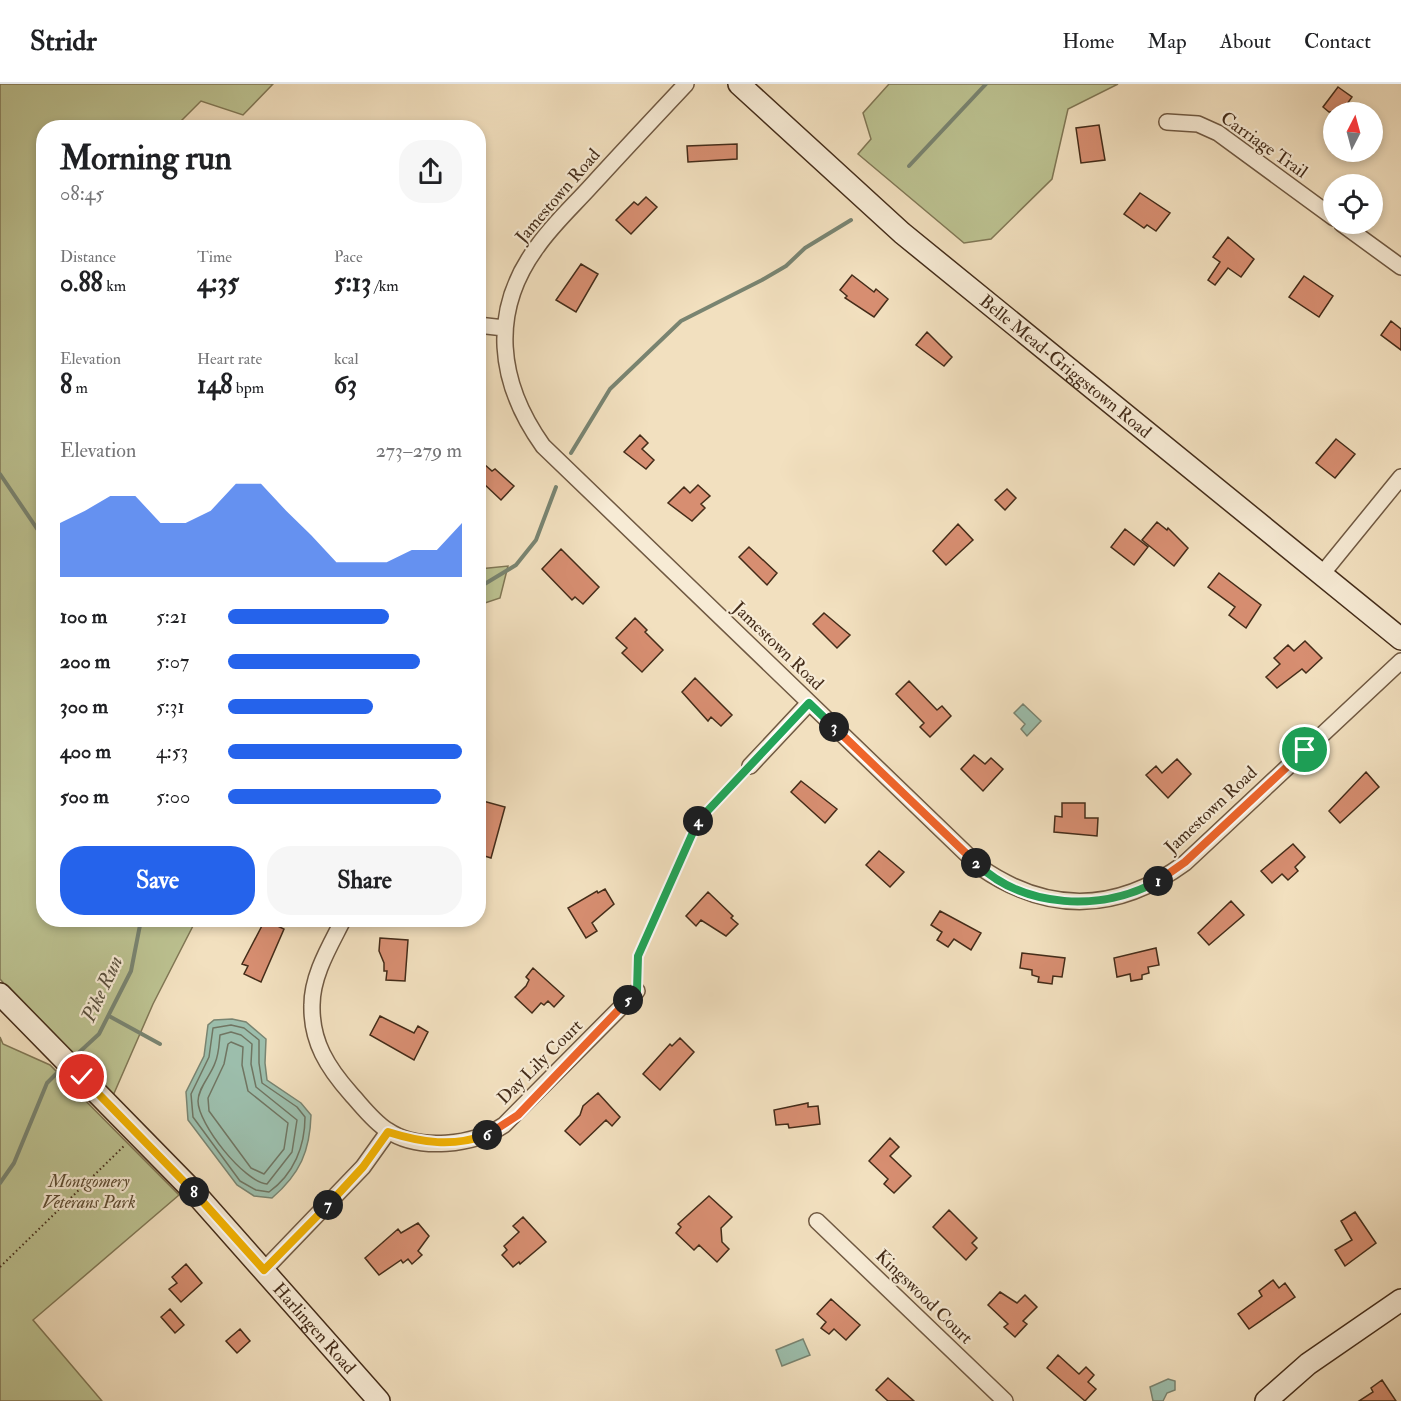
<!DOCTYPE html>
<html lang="en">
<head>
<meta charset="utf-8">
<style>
  :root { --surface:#fff; --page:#f6f6f6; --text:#202124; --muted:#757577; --line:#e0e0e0; --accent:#2563eb }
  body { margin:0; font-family:"IM FELL Double Pica",serif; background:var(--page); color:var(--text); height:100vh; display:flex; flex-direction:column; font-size:22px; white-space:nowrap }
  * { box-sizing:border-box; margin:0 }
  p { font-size:20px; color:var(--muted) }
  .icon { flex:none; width:33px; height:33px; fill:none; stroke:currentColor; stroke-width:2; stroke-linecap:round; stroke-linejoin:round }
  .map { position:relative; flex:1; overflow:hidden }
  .side { position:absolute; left:36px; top:36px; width:450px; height:807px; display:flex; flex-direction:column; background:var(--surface); border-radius:24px; box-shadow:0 3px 9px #0003 }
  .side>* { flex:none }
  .needle { width:39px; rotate:6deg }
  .controls { position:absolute; left:1323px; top:18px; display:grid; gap:12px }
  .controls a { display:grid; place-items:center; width:60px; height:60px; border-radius:50%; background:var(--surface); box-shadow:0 3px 9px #0003; font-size:30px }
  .pin { position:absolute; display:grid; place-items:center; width:51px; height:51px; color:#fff; margin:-26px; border:3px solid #fff; border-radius:50%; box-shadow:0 2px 6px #0007 }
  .km { position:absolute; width:30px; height:30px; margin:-15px; border-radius:50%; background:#222; color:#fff; font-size:16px; line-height:30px; text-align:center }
  .round { display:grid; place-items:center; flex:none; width:63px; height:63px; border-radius:24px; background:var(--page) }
  .overview { display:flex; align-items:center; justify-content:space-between; height:102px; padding:0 24px }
  h1 { font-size:33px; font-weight:700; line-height:45px }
  .metrics { display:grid; grid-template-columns:repeat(3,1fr); gap:9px; height:102px; padding:6px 24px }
  .metrics div { display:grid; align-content:center }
  .metrics b { font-size:26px; font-weight:700 }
  .metrics small { font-size:16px; font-weight:400 }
  .metrics p { font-size:16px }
  .chart { height:168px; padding:12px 24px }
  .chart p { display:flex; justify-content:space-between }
  .chart svg { width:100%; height:108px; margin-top:6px; fill:var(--accent); opacity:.7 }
  .button { display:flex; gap:12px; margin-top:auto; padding:12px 24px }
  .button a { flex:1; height:69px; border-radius:24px; background:var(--accent); color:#fff; font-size:24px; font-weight:700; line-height:69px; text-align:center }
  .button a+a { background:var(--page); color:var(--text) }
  ul { padding:0 24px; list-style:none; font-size:20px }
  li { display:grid; grid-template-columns:96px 72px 1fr; align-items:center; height:45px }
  li i { height:15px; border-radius:8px; background:var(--accent) }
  header { display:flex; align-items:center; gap:36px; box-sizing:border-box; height:84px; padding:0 30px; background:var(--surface); border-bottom:2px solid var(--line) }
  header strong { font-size:28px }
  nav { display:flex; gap:33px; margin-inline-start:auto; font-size:21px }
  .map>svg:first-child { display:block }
  .green { fill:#bcc291; stroke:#807755; stroke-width:1.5 }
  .water { fill:#9cbeac; stroke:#798471; stroke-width:1.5 }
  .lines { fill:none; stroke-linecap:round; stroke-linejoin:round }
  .shore { stroke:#707562; stroke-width:1.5 }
  .stream { stroke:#798471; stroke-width:4 }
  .building { fill:#d78e71; stroke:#442c19; stroke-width:1.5 }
  .street-casing { stroke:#705942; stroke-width:18 }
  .secondary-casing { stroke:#442c19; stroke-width:24 }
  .path { stroke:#442c19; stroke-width:2; stroke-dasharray:1.5 3; stroke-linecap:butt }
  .street { stroke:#f7ebd5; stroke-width:15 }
  .secondary { stroke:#f7ebd5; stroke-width:21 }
  .split-1-casing { stroke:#fff; stroke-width:12 }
  .split-2-casing { stroke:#fff; stroke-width:12 }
  .split-3-casing { stroke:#fff; stroke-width:12 }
  .split-4-casing { stroke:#fff; stroke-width:12 }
  .split-5-casing { stroke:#fff; stroke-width:12 }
  .split-6-casing { stroke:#fff; stroke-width:12 }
  .split-7-casing { stroke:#fff; stroke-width:12 }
  .split-8-casing { stroke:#fff; stroke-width:12 }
  .split-9-casing { stroke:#fff; stroke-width:12 }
  .split-1 { stroke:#f0652b; stroke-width:8 }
  .split-2 { stroke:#22a559; stroke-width:8 }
  .split-3 { stroke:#f0652b; stroke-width:8 }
  .split-4 { stroke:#22a559; stroke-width:8 }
  .split-5 { stroke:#22a559; stroke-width:8 }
  .split-6 { stroke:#f0652b; stroke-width:8 }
  .split-7 { stroke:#f5b400; stroke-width:8 }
  .split-8 { stroke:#f5b400; stroke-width:8 }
  .split-9 { stroke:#f5b400; stroke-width:8 }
  .labels { text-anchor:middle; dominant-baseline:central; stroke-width:4.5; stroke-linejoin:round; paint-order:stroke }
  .street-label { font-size:18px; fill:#442c19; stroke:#f7ebd5 }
  .park-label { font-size:18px; font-style:italic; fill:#5c4a31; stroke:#f7ebd5 }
  .water-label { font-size:20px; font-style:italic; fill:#5a503e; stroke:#f7ebd5 }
</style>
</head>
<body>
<header>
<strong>Stridr</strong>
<nav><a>Home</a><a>Map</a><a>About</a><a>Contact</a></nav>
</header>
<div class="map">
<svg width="1401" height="1317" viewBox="0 0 1401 1317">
  <rect width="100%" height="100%" fill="#f2e0bf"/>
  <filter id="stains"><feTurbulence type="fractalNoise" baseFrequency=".00333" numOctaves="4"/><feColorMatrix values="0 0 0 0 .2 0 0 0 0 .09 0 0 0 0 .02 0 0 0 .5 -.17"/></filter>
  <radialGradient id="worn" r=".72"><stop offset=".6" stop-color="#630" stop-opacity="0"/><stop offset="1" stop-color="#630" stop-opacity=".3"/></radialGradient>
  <path class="green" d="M0,0H273L243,31L201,17L175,43L44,44V836H196L153,920L112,1014L64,967L0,895Z
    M889,0H1118L1068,25L1052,95L991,155L964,159L858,70L871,55L863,29Z
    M508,482L500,514L479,521V485Z
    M0,953L3,960L50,981L179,1111L33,1236L102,1317H0Z"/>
  <path class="water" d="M1023,620L1041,637L1027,652L1021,645L1025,640L1014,629Z
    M232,935L246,938L266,955L265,979L267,996L301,1019L311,1031C310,1067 300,1090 272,1114L254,1112L237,1101L188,1036L186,1008L204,972L208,941L214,936Z
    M803,1255L810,1271L782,1282L776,1266Z
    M1168,1295L1175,1297V1306L1167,1309L1163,1317H1153L1150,1303Z"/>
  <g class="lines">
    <path class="shore" d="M231,941L244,944L259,956V979L262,999L297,1023L305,1033C305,1062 294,1090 269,1108L256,1106L240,1097L193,1033L191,1010L209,973L213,944Z
      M231,948L241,951L252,960L251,980L256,1003L297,1036L292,1068L267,1100C244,1098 198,1040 198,1017C198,1004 211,991 215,979C219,970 219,960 220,951Z
      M231,958L243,963L242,981L248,1007L288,1039L284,1065L264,1090L251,1084L209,1027L208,1014L224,980L228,960Z"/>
    <path class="stream" d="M909,82L986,0
      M571,369L610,305L681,237L762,196L786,182L805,164L851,136
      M0,390L44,455
      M478,504L516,481L536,456L556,403
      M109,932L160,960
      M73,974L99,950L131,887L141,836
      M0,1099L14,1079L47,999L63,983"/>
  </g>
  <path class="building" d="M1338,3L1352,13L1347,20L1359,28H1329L1323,23Z
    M1099,41L1105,76L1081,79L1076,44Z
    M737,60V75L688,78L687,62Z
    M1140,109L1170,129L1156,147L1147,141L1144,144L1124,130Z
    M646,113L657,123L631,150L616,136L634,118L638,121Z
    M1228,153L1254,175L1241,193L1228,184L1215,201L1208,196L1220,178L1213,173Z
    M581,180L598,190L576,228L556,216Z
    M852,191L874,208L876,205L888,215L874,233L845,214L847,212L840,206Z
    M1304,192L1333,212L1319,233L1289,213Z
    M1391,237L1401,245V266L1381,251Z
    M927,248L952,273L944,282L916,261Z
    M640,351L648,359L642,365L654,376L646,385L624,368Z
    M1336,355L1355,370L1335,394L1316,379Z
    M484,380L492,387L495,385L514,402L501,416L482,398L484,396L478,391Z
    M698,401L710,412L701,420L705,424L692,437L668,419L684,403L690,409Z
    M1007,405L1016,414L1005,426L995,416Z
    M1157,438L1167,446L1168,444L1188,464L1174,482L1142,456Z
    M958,440L973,456L946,481L933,467Z
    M1125,445L1148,463L1134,481L1111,463Z
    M749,463L777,489L767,501L739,473Z
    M561,465L599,503L583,520L575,513L572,516L542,485Z
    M1219,489L1261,521L1246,544L1229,531L1235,523L1208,503Z
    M824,529L850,551L837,564L813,540Z
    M635,534L647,546L645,548L663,566L642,588L622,569L627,564L616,554Z
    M1305,557L1322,574L1306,589L1302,585L1277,604L1266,593L1280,580L1274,574L1288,561L1294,567Z
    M695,594L732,631L721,642L711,633L708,637L682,608Z
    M909,597L937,626L942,622L951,632L930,653L920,643L924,639L896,610Z
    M974,671L985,680L991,674L1003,685L983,707L961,685Z
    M1177,675L1191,690L1168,714L1146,691L1156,682L1162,689Z
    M1366,688L1379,703L1340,739L1329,727Z
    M801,697L837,725L825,739L791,708Z
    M483,717L505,723L491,774L478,770V734Z
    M1062,719H1085V734H1098L1097,752L1054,748L1055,732L1062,733Z
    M1293,760L1305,773L1295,783L1298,787L1288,796L1282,790L1272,799L1261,787Z
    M879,767L904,788L890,803L866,781Z
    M605,805L614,820L592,839L597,847L586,854L568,824L597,807L598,809Z
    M708,808L733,832L731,834L738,840L726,852L701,836L696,842L686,832Z
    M1231,817L1244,831L1209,861L1198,849Z
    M940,827L981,849L971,866L954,855L948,863L937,856L942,848L931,841Z
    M265,836L284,845L261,898L244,890L248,882L242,880Z
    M380,854L408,856L405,897L386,896L387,887H384V879L379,867Z
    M1156,864L1159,881L1148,883L1149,889L1142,891V895L1131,897L1130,890L1117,893L1114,874Z
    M1022,869L1065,874L1062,893L1053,892L1052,900L1038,898L1039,893L1032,891V886L1020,884Z
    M533,884L564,912L554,923L548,917L544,921L541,919L532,929L515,913L526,902L529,896L526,893Z
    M380,932L414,949L418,942L428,948L414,976L370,951Z
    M680,954L694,968L660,1006L643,990L670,960L672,962Z
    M598,1009L620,1033L612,1042L606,1036L580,1061L565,1047L580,1031L583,1022Z
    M808,1019V1023L818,1022L820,1040L789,1044L788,1040L776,1041L774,1026Z
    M890,1054L899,1063L890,1072L911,1092L894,1109L884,1100L888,1095L869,1077Z
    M709,1112L732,1133L721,1144L722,1158L729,1165L717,1178L699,1161L694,1166L676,1149L681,1143L678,1140Z
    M949,1126L977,1154L972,1159L977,1164L966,1176L933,1143Z
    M1355,1128L1376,1159L1345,1182L1335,1166L1352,1156L1341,1137Z
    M523,1133L546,1158L520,1180L519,1178L513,1183L502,1171L507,1166L504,1162L519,1148L513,1142Z
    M418,1139L429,1152L418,1167L422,1171L412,1180L408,1175L403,1179L401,1176L379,1191L365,1174L398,1145L401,1149Z
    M186,1180L202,1199L181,1218L169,1205L177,1199L172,1193Z
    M1273,1196L1279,1204L1285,1199L1295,1213L1249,1245L1238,1230L1262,1212L1259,1207Z
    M1000,1208L1017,1219L1025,1211L1037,1223L1023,1237L1027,1240L1015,1253L1004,1243L1008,1240L988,1221Z
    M831,1215L860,1241L846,1256L834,1245L829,1250L821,1244L826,1238L817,1230Z
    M170,1225L184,1241L175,1249L161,1233Z
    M240,1245L250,1257L237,1269L226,1257Z
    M1058,1271L1079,1290L1086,1283L1094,1291L1088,1298L1096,1305L1085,1317L1047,1284Z
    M888,1294L914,1317H888L876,1306Z
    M1382,1296L1396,1317H1359L1373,1308L1371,1304Z"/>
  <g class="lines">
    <g class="street-casing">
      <path id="street" d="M686,0C654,34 623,67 592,101C574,121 553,140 537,163C489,228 498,299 543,362L980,783C1049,831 1118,828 1185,779L1401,577
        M1167,38L1198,40L1218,49L1334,134
        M1342,140L1401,183
        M478,241L504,244
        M1322,490L1401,393
        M750,682L809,619
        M343,836C330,862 312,891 312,921C311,958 328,984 351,1010C362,1022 373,1037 387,1046C419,1068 474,1061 504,1041L637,907
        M817,1137L1005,1317
        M264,1186L363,1083L388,1048"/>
    </g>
    <g class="secondary-casing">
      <g id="secondary">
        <path id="s1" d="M739,0L902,149L1401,555"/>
        <path id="s2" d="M0,910L195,1109L379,1317"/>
        <path d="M1266,1317L1308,1280L1401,1216"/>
      </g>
    </g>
    <path class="path" d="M637,894L638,872L694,741L740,693
      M0,1183L125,1061"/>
    <use href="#street" class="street"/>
    <use href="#secondary" class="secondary"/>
  </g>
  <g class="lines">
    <g class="split-1-casing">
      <path id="split-1" d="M1158,797L1185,778L1305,666"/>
    </g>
    <g class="split-2-casing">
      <path id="split-2" d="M976,779C1024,825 1102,828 1158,797"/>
    </g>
    <g class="split-3-casing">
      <path id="split-3" d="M834,643L976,779"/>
    </g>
    <g class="split-4-casing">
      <path id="split-4" d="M698,737L809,619L834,643"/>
    </g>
    <g class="split-5-casing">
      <path id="split-5" d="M628,916L637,907L638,872L698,737"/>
    </g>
    <g class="split-6-casing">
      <path id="split-6" d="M487,1051L518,1031L628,916"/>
    </g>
    <g class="split-7-casing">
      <path id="split-7" d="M328,1121L363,1083L388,1048C423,1059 452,1063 487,1051"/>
    </g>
    <g class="split-8-casing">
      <path id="split-8" d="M194,1108L264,1186L328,1121"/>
    </g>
    <g class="split-9-casing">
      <path id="split-9" d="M82,993L194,1108"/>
    </g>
    <use href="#split-1" class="split-1"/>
    <use href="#split-2" class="split-2"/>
    <use href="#split-3" class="split-3"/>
    <use href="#split-4" class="split-4"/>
    <use href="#split-5" class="split-5"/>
    <use href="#split-6" class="split-6"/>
    <use href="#split-7" class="split-7"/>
    <use href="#split-8" class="split-8"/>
    <use href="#split-9" class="split-9"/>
  </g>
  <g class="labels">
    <g class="street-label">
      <text transform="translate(1264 61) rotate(35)">Carriage Trail</text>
      <text transform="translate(558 112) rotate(-49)">Jamestown Road</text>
      <text stroke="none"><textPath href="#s1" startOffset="432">Belle Mead-Griggstown Road</textPath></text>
      <text transform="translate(778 562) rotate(44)">Jamestown Road</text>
      <text transform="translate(1211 726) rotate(-43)">Jamestown Road</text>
      <text transform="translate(540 978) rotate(-45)">Day Lily Court</text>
      <text transform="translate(924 1213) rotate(44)">Kingswood Court</text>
      <text stroke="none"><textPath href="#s2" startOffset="459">Harlingen Road</textPath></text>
    </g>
    <g class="park-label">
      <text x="89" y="1097">Montgomery<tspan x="89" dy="21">Veterans Park</tspan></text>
    </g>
    <g class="water-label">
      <text transform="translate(102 905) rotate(-65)">Pike Run</text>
    </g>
  </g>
  <rect width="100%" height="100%" filter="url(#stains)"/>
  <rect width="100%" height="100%" fill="url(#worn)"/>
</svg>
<div class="controls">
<a><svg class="needle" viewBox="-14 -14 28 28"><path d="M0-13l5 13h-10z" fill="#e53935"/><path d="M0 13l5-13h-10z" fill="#757577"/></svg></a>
<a><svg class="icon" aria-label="locate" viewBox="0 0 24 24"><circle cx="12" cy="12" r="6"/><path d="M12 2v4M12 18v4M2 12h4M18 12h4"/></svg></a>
</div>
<div class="pin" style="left:1305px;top:666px;background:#1e9e55"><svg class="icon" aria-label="arrive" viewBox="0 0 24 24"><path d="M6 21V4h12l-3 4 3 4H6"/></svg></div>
<div class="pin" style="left:82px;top:993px;background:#d93025"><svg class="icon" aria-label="check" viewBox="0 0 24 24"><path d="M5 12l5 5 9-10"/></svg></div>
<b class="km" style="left:1158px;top:797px">1</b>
<b class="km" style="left:976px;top:779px">2</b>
<b class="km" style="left:834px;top:643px">3</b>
<b class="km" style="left:698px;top:737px">4</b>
<b class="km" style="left:628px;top:916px">5</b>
<b class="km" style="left:487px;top:1051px">6</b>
<b class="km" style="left:328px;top:1121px">7</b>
<b class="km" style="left:194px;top:1108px">8</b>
<section class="side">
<div class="overview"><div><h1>Morning run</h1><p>08:45</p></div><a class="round"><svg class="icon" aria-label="share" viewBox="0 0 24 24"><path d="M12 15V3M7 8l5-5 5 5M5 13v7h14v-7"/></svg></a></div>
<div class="metrics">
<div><p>Distance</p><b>0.88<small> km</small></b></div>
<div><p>Time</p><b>4:35</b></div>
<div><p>Pace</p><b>5:13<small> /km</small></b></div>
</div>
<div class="metrics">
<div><p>Elevation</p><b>8<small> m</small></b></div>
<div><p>Heart rate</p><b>148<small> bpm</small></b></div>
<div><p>kcal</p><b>63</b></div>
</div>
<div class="chart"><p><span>Elevation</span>273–279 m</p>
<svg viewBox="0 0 160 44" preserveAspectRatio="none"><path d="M0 44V22L10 17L20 11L30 11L40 22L50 22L60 17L70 6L80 6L90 17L100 27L110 38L120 38L130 38L140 33L150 33L160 22V44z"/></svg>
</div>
<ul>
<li><b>100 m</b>5:21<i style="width:69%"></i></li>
<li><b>200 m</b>5:07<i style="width:82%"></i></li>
<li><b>300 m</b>5:31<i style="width:62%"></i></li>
<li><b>400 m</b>4:53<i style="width:100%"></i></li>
<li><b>500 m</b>5:00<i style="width:91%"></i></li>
</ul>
<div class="button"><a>Save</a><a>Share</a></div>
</section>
</div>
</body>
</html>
